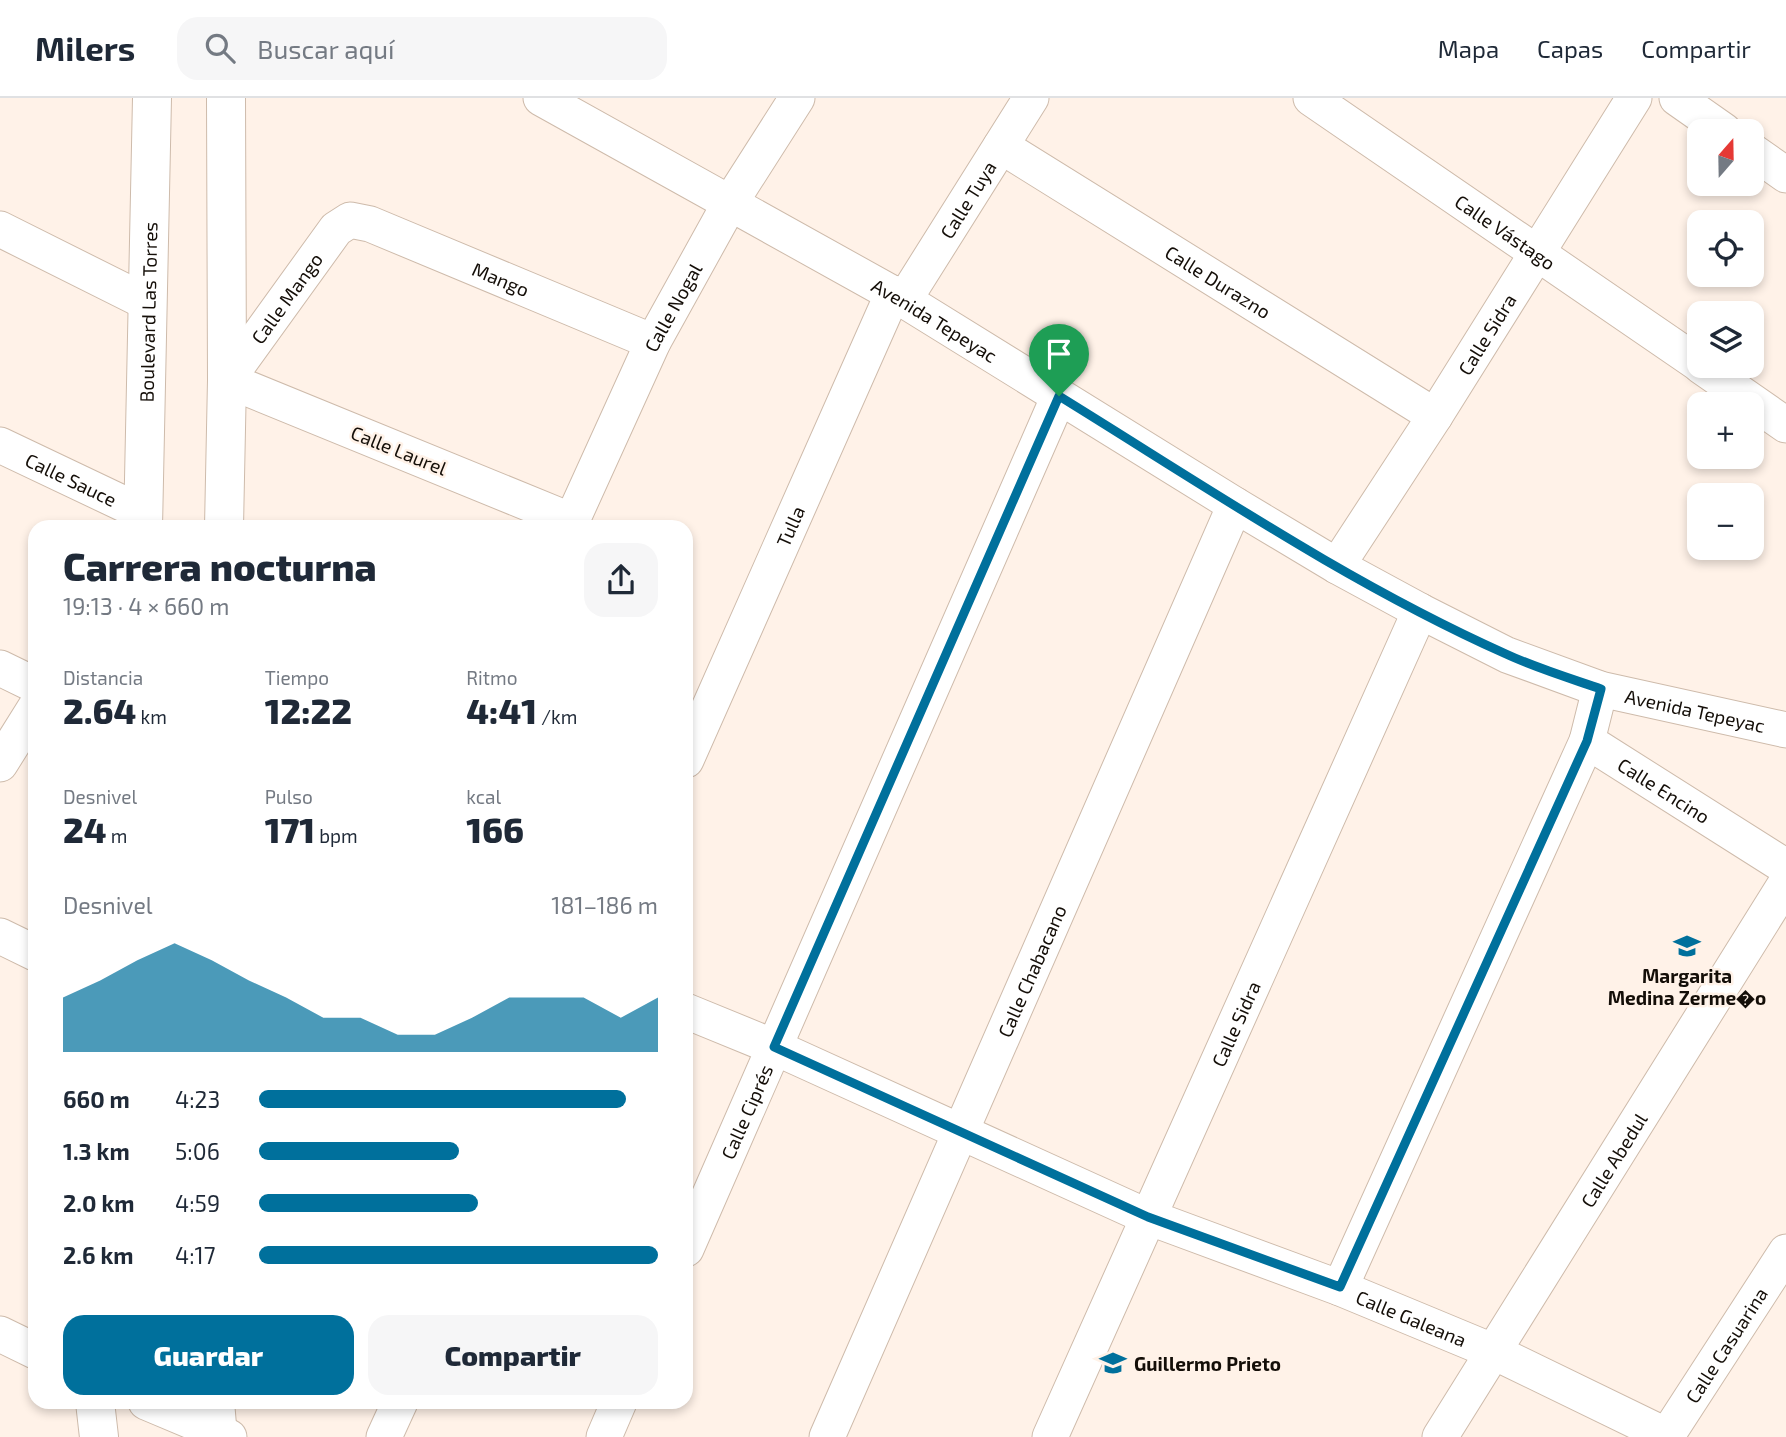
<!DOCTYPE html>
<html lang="es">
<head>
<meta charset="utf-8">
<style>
  :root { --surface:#fff; --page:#f6f6f7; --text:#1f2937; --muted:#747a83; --line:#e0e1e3; --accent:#00709c }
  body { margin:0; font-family:"Exo 2",sans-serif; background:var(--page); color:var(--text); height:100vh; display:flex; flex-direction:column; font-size:26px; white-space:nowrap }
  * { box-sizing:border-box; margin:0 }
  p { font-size:23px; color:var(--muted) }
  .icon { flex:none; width:38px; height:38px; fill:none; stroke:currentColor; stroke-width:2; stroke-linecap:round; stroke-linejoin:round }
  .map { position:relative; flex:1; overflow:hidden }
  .panel { position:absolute; left:28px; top:422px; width:665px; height:889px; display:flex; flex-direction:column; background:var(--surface); border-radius:21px; box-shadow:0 4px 10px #0003 }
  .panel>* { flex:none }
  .needle { width:46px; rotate:20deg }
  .buttons { position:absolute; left:1687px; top:21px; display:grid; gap:14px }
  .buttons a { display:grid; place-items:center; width:77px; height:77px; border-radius:14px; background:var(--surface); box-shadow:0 4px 10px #0003; font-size:35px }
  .pin { position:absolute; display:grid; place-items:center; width:60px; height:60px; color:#fff; margin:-72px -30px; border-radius:50% 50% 50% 0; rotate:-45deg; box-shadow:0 0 7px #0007 }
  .pin .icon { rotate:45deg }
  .round { display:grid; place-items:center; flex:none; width:74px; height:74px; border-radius:21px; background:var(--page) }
  .head { display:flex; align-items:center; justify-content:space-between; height:119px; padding:0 35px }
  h1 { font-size:38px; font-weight:800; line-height:52px }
  .figures { display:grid; grid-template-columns:repeat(3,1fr); gap:10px; height:119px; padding:7px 35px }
  .figures div { display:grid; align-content:center }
  .figures b { font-size:35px; font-weight:800 }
  .figures small { font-size:19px; font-weight:400 }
  .figures p { font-size:19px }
  .chart { height:196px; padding:14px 35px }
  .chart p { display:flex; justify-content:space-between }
  .chart svg { width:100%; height:126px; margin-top:7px; fill:var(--accent); opacity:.7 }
  .cta { display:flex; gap:14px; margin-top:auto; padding:14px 35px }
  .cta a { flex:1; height:80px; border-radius:21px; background:var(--accent); color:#fff; font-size:28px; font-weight:800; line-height:80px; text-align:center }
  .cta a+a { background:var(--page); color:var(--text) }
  ul { padding:0 35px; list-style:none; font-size:23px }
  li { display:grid; grid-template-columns:112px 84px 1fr; align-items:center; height:52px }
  li i { height:18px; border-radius:9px; background:var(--accent) }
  header { display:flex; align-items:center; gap:42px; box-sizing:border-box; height:98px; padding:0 35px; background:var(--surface); border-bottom:2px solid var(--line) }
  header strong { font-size:33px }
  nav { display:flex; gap:38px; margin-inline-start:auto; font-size:24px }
  .search { width:490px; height:63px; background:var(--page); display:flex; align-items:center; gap:18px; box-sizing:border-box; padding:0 24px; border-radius:21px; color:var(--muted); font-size:26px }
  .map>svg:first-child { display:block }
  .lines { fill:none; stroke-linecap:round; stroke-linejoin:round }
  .minor-casing { stroke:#cebbab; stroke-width:37 }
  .major-casing { stroke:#cebbab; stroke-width:40 }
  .minor { stroke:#fff; stroke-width:35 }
  .major { stroke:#fff; stroke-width:38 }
  .route-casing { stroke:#fff; stroke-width:14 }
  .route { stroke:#00709c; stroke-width:9 }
  .labels { text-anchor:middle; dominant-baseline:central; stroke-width:5; stroke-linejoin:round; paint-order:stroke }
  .street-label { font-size:19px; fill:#140e08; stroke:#fff2e8 }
  .poi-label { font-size:19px; font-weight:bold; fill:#140e08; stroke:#fff2e8 }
</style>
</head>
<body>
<header>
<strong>Milers</strong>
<div class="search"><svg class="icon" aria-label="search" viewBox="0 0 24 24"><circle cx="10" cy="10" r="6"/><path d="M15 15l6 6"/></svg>Buscar aquí</div>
<nav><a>Mapa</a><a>Capas</a><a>Compartir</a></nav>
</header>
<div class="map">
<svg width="1786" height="1339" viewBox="0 0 1786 1339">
  <rect width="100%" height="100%" fill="#fff2e8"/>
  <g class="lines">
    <g class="minor-casing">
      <g id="minor">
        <path id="s1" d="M541,0L904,202L1235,407L1337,468L1420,513L1507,557L1600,591L1786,632"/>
        <path id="s2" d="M1311,0L1699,266"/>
        <path d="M1677,0L1724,33"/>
        <path id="s3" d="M1001,48L1435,318"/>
        <path d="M1752,53L1786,77"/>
        <path d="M0,131L148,205"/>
        <path id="s4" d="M904,202L1031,0"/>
        <path d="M1701,268L1786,327"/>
        <path id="s5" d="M0,347L143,415"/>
        <path id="s6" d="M572,423L227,282L336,131L350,122L370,126L653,244"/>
        <path id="s7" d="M569,429L653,244L730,105L797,0"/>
        <path id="s8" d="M1337,468L1435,318L1634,0"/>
        <path d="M0,570L35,587"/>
        <path id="s9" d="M1600,591L1587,643L1786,769"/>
        <path id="s10" d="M686,662L893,195"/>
        <path d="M0,666L35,610"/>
        <path d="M0,838L35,855"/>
        <path id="s11" d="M686,913L774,949L1148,1119L1340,1190L1492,1253L1667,1338"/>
        <path id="s12" d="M686,1151L1059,298"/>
        <path d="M1340,1190L1587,643"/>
        <path d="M0,1236L35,1253"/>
        <path d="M146,1304L229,1339"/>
        <path d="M384,1339L400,1304"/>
        <path d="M604,1339L619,1304"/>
        <path id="s13" d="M827,1339L1235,407"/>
        <path id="s14" d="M1050,1339L1420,513"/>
        <path id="s15" d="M1440,1339L1786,785"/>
        <path id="s16" d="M1666,1339L1786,1154"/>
      </g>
    </g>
    <g class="major-casing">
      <g id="major">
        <path id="s17" d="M143,429L152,0"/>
        <path d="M224,429L227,282L226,0"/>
        <path d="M95,1304L99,1339"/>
        <path d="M215,1304L218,1339"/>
      </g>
    </g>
    <use href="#minor" class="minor"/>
    <use href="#major" class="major"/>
  </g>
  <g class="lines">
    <g class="route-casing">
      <path id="route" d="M1059,298C1205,388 1349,486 1506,556C1536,570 1569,580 1601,591L1587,643L1340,1189L1148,1119L774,949Z"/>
    </g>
    <use href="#route" class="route"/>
  </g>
  <defs>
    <g id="school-bare" transform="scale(2.1)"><path d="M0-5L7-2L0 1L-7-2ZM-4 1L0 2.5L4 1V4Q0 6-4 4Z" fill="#00709c" stroke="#fff2e8" stroke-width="2.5" paint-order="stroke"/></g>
  </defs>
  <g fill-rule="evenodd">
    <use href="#school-bare" x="1687" y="848"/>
    <use href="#school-bare" x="1113" y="1265"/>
  </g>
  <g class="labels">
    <g class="street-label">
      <text stroke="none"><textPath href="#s4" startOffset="119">Calle Tuya</textPath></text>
      <text stroke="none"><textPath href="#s2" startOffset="236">Calle Vástago</textPath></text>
      <text stroke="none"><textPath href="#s6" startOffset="738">Mango</textPath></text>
      <text stroke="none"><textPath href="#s3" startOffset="256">Calle Durazno</textPath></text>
      <text stroke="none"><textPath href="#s6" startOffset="474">Calle Mango</textPath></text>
      <text stroke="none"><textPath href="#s7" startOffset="243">Calle Nogal</textPath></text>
      <text stroke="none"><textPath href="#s17" startOffset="215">Boulevard Las Torres</textPath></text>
      <text stroke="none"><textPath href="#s1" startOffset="452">Avenida Tepeyac</textPath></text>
      <text stroke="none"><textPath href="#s8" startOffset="276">Calle Sidra</textPath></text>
      <text transform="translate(399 352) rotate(22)">Calle Laurel</text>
      <text stroke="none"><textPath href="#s5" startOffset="79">Calle Sauce</textPath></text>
      <text stroke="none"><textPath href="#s10" startOffset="256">Tulla</textPath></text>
      <text stroke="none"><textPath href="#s1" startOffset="1312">Avenida Tepeyac</textPath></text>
      <text stroke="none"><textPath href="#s9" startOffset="145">Calle Encino</textPath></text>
      <text stroke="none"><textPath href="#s13" startOffset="509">Calle Chabacano</textPath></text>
      <text stroke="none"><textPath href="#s14" startOffset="453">Calle Sidra</textPath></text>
      <text stroke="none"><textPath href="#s12" startOffset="150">Calle Ciprés</textPath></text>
      <text stroke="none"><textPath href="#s15" startOffset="327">Calle Abedul</textPath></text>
      <text stroke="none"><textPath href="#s11" startOffset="788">Calle Galeana</textPath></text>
      <text stroke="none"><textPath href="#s16" startOffset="110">Calle Casuarina</textPath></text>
    </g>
    <g class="poi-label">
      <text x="1687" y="877">Margarita<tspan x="1687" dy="22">Medina Zerme�o</tspan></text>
      <text x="1134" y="1265" text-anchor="start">Guillermo Prieto</text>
    </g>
  </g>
</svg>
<div class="buttons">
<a><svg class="needle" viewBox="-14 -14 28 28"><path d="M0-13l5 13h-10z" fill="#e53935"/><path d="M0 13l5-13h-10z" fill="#747a83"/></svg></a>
<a><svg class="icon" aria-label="locate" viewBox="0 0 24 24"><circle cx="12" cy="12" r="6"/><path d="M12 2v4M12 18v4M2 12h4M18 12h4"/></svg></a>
<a><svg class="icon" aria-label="layers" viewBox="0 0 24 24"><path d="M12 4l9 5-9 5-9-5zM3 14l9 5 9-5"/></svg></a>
<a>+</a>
<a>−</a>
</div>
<div class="pin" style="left:1059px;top:298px;background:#1e9e55"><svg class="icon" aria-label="arrive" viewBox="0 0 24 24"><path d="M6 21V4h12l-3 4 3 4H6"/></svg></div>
<section class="panel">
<div class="head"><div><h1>Carrera nocturna</h1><p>19:13 · 4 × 660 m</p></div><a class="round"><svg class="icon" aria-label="share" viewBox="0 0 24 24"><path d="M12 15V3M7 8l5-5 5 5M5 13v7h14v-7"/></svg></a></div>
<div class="figures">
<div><p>Distancia</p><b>2.64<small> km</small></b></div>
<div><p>Tiempo</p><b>12:22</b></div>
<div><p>Ritmo</p><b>4:41<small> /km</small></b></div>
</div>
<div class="figures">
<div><p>Desnivel</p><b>24<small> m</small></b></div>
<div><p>Pulso</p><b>171<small> bpm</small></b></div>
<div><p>kcal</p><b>166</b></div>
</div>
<div class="chart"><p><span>Desnivel</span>181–186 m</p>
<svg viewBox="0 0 160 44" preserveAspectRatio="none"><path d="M0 44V25L10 19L20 12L30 6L40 12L50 19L60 25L70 32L80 32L90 38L100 38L110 32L120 25L130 25L140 25L150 32L160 25V44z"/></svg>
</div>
<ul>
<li><b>660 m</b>4:23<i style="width:92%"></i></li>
<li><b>1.3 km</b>5:06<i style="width:50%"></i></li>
<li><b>2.0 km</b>4:59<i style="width:55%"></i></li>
<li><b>2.6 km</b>4:17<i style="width:100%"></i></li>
</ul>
<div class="cta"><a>Guardar</a><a>Compartir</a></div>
</section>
</div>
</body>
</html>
